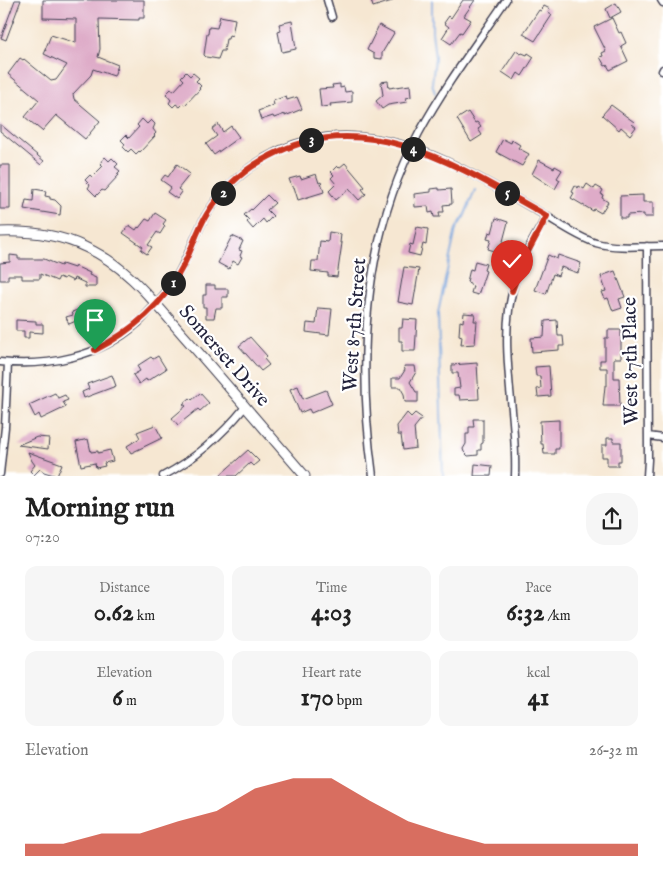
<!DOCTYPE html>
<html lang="en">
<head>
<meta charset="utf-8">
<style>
  :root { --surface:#fff; --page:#f6f6f6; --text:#222; --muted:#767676; --accent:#c8321e }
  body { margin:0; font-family:"IM FELL English",serif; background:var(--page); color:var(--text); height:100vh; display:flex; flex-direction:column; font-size:19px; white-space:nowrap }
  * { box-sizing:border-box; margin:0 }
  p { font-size:16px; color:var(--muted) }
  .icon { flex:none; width:28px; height:28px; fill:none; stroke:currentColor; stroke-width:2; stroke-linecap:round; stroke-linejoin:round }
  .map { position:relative; height:476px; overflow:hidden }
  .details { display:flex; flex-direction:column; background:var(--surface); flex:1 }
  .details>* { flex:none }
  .pin { position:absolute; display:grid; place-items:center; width:42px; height:42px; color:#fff; margin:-51px -21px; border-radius:50% 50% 50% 0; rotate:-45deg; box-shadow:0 0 5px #0007 }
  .pin .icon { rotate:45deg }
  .km { position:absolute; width:25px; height:25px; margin:-12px; border-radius:50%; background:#222; color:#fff; font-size:14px; line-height:25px; text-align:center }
  .round { display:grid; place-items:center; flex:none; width:52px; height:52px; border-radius:20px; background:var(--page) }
  .headline { display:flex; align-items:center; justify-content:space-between; height:85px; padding:0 25px }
  h1 { font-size:28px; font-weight:700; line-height:38px }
  .metrics { display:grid; grid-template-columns:repeat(3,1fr); gap:8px; height:85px; padding:5px 25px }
  .metrics div { display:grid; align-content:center; border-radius:12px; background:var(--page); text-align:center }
  .metrics b { font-size:25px; font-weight:700 }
  .metrics small { font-size:14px; font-weight:400 }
  .metrics p { font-size:14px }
  .chart { height:140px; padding:10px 25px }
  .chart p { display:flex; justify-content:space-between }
  .chart svg { width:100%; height:90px; margin-top:5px; fill:var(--accent); opacity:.7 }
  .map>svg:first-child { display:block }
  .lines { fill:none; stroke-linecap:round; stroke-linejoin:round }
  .stream { stroke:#72a0da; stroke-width:2 }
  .building { fill:#deabc8 }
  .street-casing { stroke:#424052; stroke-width:9 }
  .secondary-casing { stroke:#424052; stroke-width:11 }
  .street { stroke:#fff; stroke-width:6 }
  .secondary { stroke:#fff; stroke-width:9 }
  .route-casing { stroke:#fff; stroke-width:10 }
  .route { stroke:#c8321e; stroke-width:6 }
  .labels { text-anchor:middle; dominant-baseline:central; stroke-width:4.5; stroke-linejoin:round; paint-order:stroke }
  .street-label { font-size:20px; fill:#22223b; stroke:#fff }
</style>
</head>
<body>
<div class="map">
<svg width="663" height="476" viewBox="0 0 663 476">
  <rect width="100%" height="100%" fill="#fff"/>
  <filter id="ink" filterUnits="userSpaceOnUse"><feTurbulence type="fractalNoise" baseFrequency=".02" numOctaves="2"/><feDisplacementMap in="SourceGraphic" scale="10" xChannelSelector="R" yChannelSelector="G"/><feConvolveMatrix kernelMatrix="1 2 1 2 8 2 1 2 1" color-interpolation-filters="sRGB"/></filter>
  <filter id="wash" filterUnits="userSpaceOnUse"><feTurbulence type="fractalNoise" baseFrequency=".0096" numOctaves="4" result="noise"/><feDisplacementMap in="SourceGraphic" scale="20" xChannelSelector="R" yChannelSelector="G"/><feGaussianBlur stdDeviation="1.12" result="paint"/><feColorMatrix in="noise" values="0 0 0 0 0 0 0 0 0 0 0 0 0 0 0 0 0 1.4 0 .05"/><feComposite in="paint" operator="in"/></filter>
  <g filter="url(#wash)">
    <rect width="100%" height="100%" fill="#f6e7d2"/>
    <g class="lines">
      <path class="stream" d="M432,0V32L435,58L432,83L435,93
        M443,476L438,313L456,229L464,217L475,190"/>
    </g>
    <g id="blocks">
      <path class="building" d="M15,0H21L6,40L1,38Z
        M43,0H144V18H139V20L99,19L100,49L98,57L118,65L114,76L93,69L91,75L73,94L74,99L100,121L85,139L56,115L42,131L25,117L39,100L8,74L20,58L23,60L24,59L51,81L56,80L67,65L44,54L46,50H45L51,35L76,43V19L43,18Z
        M371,0H392V1L373,7Z
        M463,0H475L464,16L471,20L462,33L460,32L451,44L442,38L449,27L444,23L449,16L451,18Z
        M616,3L621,12L610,18L606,9Z
        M544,6L550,9L548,13L552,15L535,41L523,34L539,10L541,11Z
        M220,16L235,19L232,36L229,35L228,39H226L224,51H221L218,59L206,57L204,55L207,34H208L209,27L217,28Z
        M612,18L619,33L621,32L626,43L621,46L628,61L610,70L607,65L605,66L600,57L603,56L602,53L606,51L594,27Z
        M292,21L296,49L282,52L278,32L281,31L279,24Z
        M379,25L394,33L382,53V59L374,58V54L367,50Z
        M516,51L521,54L522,53L527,55L528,53L534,57L522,76L518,73L514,80L502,72Z
        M186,72L190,76L193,73L199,78L196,81L201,86L199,88L200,89L185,105L183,104L180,107L176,104L173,107L169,103L171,100L166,94L171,89L174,91L184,80L181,77Z
        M388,81L389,88L410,85L411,97L406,98L407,102L388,105L382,109L376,101L383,95L381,82Z
        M340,84V88L344,87L345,92L352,91V102L330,104L331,106L321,107L319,89L333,88L332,85Z
        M286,96L287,100L297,97L302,109L285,116V114L274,118L273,116L261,120L258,111L274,105L273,101Z
        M611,105L634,122L632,124L636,127L630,135L621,127L619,130L602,115Z
        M468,112L475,123L477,122L481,127L478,129L482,135L471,142L457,119Z
        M142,119L147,124L151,120L155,124L153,129L156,133L154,135L155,136L140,152L139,151L136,154L131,149L128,152L123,147L125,144L121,140L126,135L129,138L139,127L137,125Z
        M0,124L44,161L41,165L0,131Z
        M218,124L223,132L231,126L239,137L214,155L206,144L217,136L212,129Z
        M503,139L511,143L512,140L520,145L518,148L529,154L522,166L496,152Z
        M105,157L109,161L112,158L118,164L115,167L120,171L117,174L119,175L104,191L102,190L96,196L88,188L90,185L85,180L90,175L92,177L103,166L100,163Z
        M539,160L554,168L555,166L562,170L557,178L560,180L555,189L532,174Z
        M345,163L365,187L362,189L366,194L359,200L349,189L336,200L329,191L336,184L331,178L334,175L331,172L337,166L339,168Z
        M177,164L190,174L178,189L182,192L177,199L167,192L171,187L161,180L165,175L168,177Z
        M0,165H10V209H0Z
        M316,174L319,183L321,182L324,192L298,200L294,187H292L289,179L300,176L301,179Z
        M587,184L594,189L596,186L603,190L601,194L603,195L602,198L608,202L601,213L594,209L593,211L571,198L574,193L572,192L575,186L578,188L579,186L584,189Z
        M439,188V190L451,189L452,204L443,205L444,212H439L440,217H434L433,212L429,213L428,206L415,207L414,194L431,192V189Z
        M34,189L46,191L45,196L50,197V199L55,200L61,206L60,215L24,209L26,200L33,201Z
        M267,195L275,203L267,210L273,216L266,223L263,219L253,229L247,222L249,220L244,215L251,209L252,210Z
        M643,195V202H653V217H644V214L627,215V218H620V196Z
        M155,213L166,220L163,224L165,226L160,234L157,232L148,245L152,247L147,254L141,250L143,247L123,233L129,225L136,230L138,227L139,228L146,219L150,221Z
        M496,218L508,222L502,245L500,244L498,252L488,249L491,240L487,239L489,232L492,233Z
        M417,227L428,229L426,245L423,244L420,256L408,253L410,244L413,245Z
        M329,232L341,234L340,243H342L337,277L328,276V273L311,271L312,261H318L320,241L328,242Z
        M232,236L243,241L239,250L242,251L240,256L242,257L238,264L233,261L229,269L218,263Z
        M10,255L18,256V259H44L61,266L62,264L74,268L75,266L90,273L89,275L96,278V287H85V283L74,278L73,281L65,277L64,279L59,277L57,281L40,274V279H22V275H8V280H0V263L10,262Z
        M548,255L557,259L558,255L581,263L578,273L561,267L558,276L553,274L546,294L535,290Z
        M475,261L486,264L484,270L486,271L478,295L471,293L473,286L470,285V283L467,282L470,269L473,270Z
        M404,267L419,269L413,305L398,302Z
        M615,271L625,297L619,299L622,308L613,311L608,298L605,299L602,292L606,291L601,276Z
        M206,285H215V289H228V297H222V308H216L214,318H206V307H203V295H206Z
        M96,303L100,311L92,314L93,317L89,319L90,321L83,324L82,322L77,323L76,321L69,324L66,317L73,315L72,312Z
        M318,308L332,309L329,335L306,332L307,323L316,324Z
        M464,313L475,314L474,321H477L475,344L461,345L462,336L459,335L460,321L463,322Z
        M403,319L417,320L415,351H402V341H399V328H402Z
        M16,320L36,321V324H43V333L29,332V338H24V331H16Z
        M557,320L558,336H563L564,346H559V350L532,352L531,338L544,337L545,321Z
        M608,330H621V358H614V378H619L620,406H603L605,386H607V368H600V360H605V338H608Z
        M250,337L267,356L264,359L269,365L261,371L239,346Z
        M158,356L166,369L147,381L146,379L139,384L133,375L140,371L137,366L151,357L153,359Z
        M477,363L479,399L460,400L459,395H454V389L460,388L458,373H452V365Z
        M404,366H415L416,372L410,382L416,392H418V402H405L404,394L400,387H392V378H400L405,370Z
        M549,366L551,396L538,397L537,389L541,388L540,376H536L535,367Z
        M112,375L116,386L84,398L82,392L89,389L87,384Z
        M298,386L303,399L326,390L332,404L311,413L309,409L300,413L290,389Z
        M55,393L58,398L65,395L68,400L63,402L66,407L41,419L39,414L35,417L29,405Z
        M200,393L209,403L200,411L198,409L178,425L172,418L186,406L183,404L190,398L192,400Z
        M407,413L411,417L415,413L422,418L414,428L416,448L403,450L401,435H398L397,426Z
        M473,419H483V443L481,444V450H478V455L468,456L464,452L463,449L466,444V434H469V427H474Z
        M559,420V449H555V454H544L543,444H541L540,421Z
        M155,425L162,438L131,453L127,446L140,438L137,432Z
        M37,437L49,438L48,449L18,445Z
        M607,438H613V442H621V461H618V466H607V457H602V445H607Z
        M88,439L91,452L98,451V453L110,450L113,461L104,463L105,466L96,468L95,463L81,466L76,442Z
        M248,450L259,461L253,466L250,463L236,476H219Z
        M28,452L62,464L57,476L44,472L40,469L34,475L30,471L35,465L32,461Z
        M475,464L492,466L491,476H474Z"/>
    </g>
  </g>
  <g filter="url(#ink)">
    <use href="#blocks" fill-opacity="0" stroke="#424052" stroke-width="1"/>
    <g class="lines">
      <g class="street-casing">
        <path id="street" d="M327,0L332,17
          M661,0L663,3
          M662,71L663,69
          M647,246L648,460L647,476
          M0,362C47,367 100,357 137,324C143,319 148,312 153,307C160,299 168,291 173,283C187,261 194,237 206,215C228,179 267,150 309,140C393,121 471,173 541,213C558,223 577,237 596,243C618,249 641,246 663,246
          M648,436L663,438
          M0,474L5,427L8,363
          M163,476C195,459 223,434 245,407
          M373,476C357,360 363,238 419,133C444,87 476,44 506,0
          M515,476C518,410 495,342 516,278C523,256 535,236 547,216"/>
      </g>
      <g class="secondary-casing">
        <path id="secondary" d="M0,232C30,231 58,234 85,247C126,265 154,302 183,335C224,381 264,429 305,476"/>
      </g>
      <use href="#street" class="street"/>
      <use href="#secondary" class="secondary"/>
    </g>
  </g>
  <g class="lines" filter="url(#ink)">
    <g class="route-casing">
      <path id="route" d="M95,350C131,332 165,303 183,266C192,249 197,230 207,214C222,190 244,169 270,156C367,104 463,169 547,216L523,261L512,291"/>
    </g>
    <use href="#route" class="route"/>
  </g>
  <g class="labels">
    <g class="street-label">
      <text transform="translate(355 325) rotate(-86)">West 87th Street</text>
      <text transform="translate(224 356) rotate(49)">Somerset Drive</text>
      <text transform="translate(631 361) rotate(-91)">West 87th Place</text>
    </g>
  </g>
</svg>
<div class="pin" style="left:95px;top:350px;background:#1e9e55"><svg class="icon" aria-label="arrive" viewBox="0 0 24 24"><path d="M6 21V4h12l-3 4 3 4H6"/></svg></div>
<div class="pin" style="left:512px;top:291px;background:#d93025"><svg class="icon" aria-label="check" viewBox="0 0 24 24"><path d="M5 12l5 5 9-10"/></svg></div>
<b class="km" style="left:173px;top:283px">1</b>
<b class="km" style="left:223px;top:193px">2</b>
<b class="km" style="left:311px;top:140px">3</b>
<b class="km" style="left:413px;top:149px">4</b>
<b class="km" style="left:507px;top:193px">5</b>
</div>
<section class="details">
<div class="headline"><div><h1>Morning run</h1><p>07:20</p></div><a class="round"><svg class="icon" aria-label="share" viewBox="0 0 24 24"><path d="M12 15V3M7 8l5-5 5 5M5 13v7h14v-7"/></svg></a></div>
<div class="metrics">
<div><p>Distance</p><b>0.62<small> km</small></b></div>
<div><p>Time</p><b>4:03</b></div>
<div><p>Pace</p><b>6:32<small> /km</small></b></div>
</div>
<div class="metrics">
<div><p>Elevation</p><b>6<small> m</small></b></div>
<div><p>Heart rate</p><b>170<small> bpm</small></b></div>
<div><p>kcal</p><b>41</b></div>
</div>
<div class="chart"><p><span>Elevation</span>26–32 m</p>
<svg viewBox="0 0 160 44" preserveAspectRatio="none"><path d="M0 44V38L10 38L20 33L30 33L40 27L50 22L60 11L70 6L80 6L90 17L100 27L110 33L120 38L130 38L140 38L150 38L160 38V44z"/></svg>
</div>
</section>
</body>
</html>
